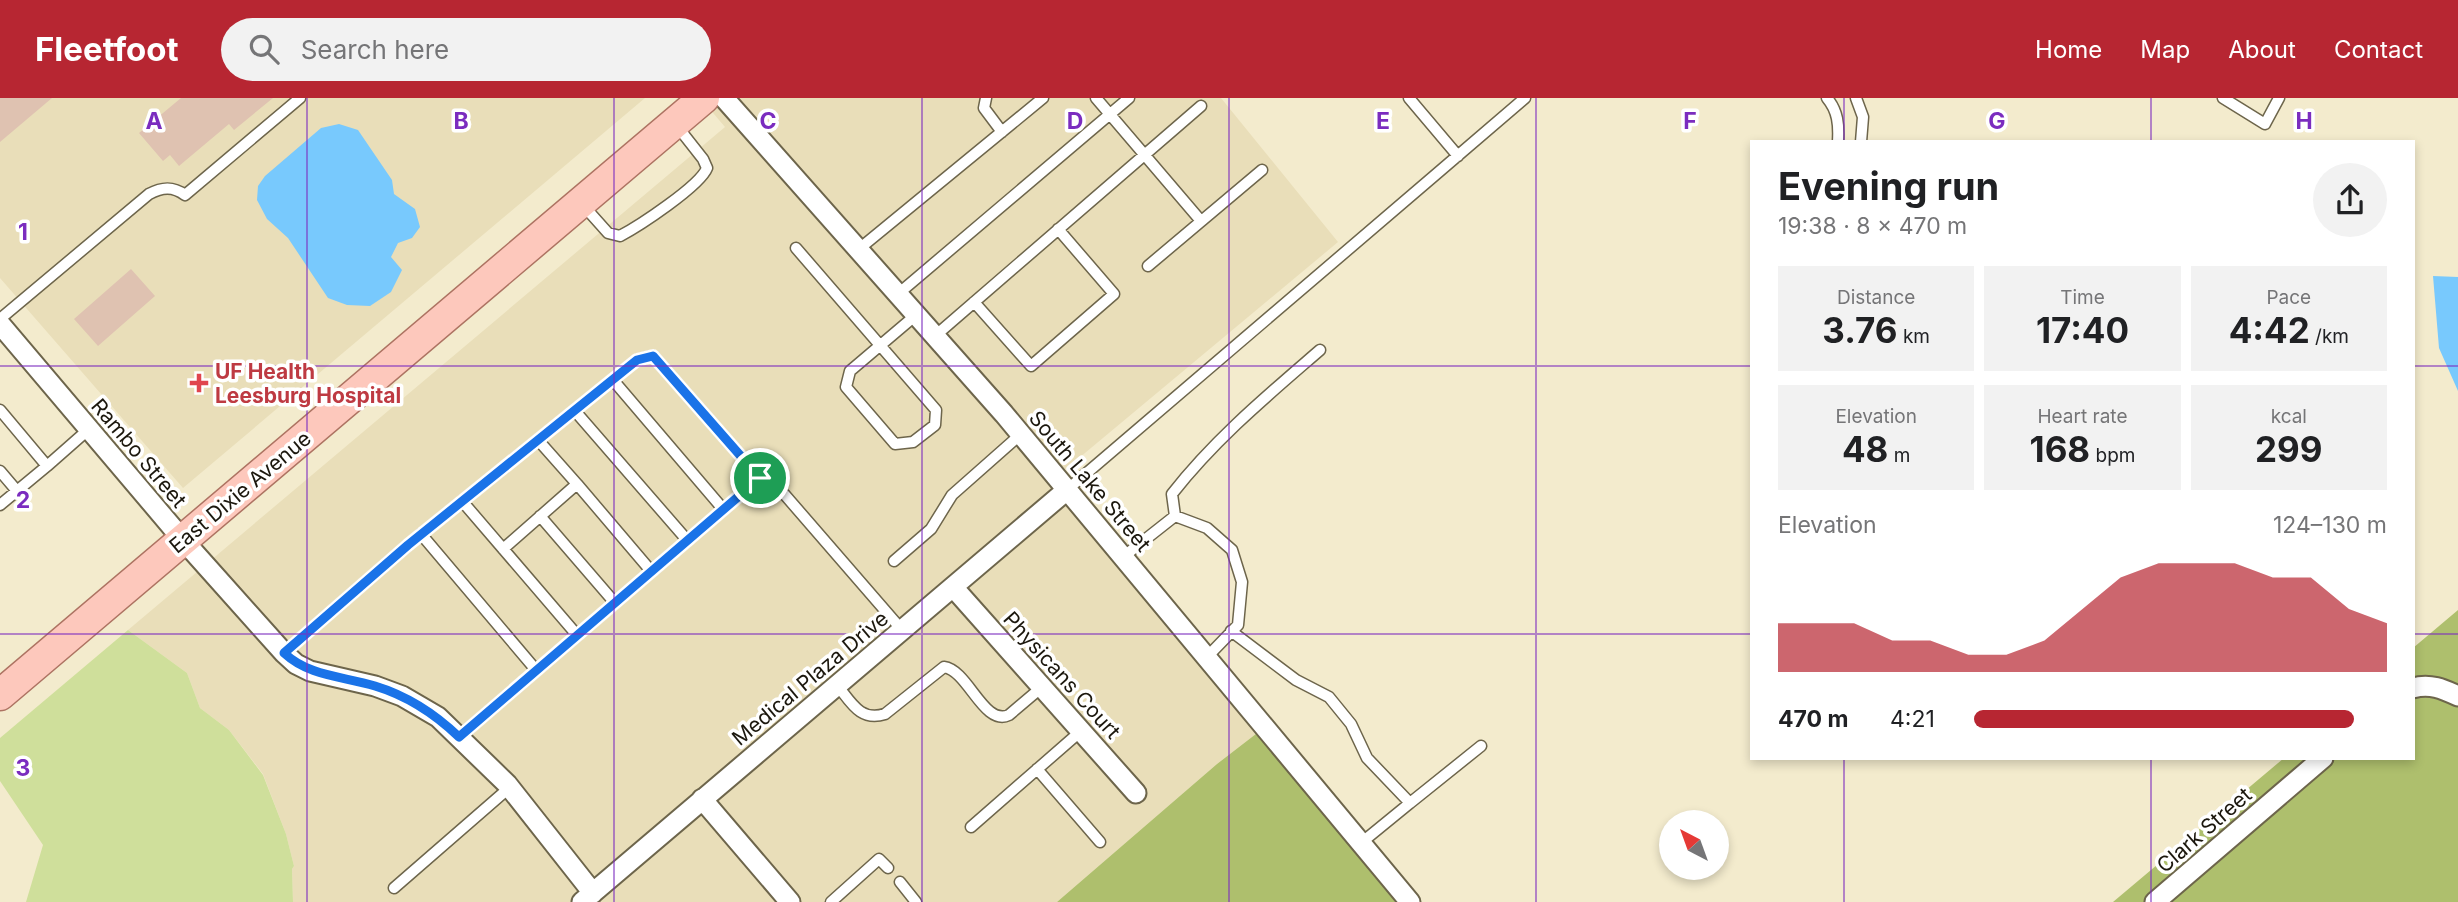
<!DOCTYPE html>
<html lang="en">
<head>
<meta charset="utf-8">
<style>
  :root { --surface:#fff; --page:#f2f2f2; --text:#202124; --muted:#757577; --accent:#b72632 }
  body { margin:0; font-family:Inter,sans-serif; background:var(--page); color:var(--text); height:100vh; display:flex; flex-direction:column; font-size:26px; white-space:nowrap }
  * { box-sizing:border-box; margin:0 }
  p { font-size:23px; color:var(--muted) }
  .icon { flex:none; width:38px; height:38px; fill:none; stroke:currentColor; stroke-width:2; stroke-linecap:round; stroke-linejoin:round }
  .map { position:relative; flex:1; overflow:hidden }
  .drawer { position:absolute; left:1750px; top:42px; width:665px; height:620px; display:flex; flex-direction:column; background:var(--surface); border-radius:0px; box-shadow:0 4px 10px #0003 }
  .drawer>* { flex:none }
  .needle { width:46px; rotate:319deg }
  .buttons { position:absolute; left:1659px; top:712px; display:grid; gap:14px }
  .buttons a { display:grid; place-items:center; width:70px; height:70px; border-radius:50%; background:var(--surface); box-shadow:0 4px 10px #0003; font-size:35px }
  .pin { position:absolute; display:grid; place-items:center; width:60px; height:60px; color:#fff; margin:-30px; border:4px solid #fff; border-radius:50%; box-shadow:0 2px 7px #0007 }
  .round { display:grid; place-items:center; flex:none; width:74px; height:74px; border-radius:37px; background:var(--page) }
  .head { display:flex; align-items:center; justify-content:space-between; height:119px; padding:0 28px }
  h1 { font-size:38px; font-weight:700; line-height:52px }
  .figures { display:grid; grid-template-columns:repeat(3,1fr); gap:10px; height:119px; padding:7px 28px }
  .figures div { display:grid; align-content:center; border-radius:0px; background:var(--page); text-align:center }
  .figures b { font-size:35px; font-weight:700 }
  .figures small { font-size:19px; font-weight:400 }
  .figures p { font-size:19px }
  .chart { height:196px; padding:14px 28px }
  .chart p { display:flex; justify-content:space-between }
  .chart svg { width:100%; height:126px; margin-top:7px; fill:var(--accent); opacity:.7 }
  ul { padding:0 28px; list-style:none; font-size:23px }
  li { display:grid; grid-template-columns:112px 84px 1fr; align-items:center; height:52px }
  li i { height:18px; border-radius:9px; background:var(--accent) }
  header { display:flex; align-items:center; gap:42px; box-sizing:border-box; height:98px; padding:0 35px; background:var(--accent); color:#fff }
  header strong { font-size:33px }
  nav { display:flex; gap:38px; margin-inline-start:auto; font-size:24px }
  .search { width:490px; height:63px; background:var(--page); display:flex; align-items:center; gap:18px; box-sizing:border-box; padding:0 24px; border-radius:38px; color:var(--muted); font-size:26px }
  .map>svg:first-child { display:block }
  .built { fill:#e9deb9 }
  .green { fill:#cfdf9b }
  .forest { fill:#aebf6d }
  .water { fill:#78c9fd }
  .building { fill:#dfc2b1 }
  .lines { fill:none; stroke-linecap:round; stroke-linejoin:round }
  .lane-casing { stroke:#6d654b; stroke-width:13 }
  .street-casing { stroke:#6d654b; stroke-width:23 }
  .primary-casing { stroke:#ad7362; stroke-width:33 }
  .lane { stroke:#fff; stroke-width:10 }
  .street { stroke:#fff; stroke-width:19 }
  .primary { stroke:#fdc8bc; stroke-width:30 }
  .route-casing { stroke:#fff; stroke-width:14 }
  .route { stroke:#1a73e8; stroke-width:9 }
  .grid { fill:none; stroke:#7b2cbf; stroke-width:2; stroke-opacity:0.55 }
  .health-dot { fill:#e0444e; stroke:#fff; stroke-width:2.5 }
  .labels { text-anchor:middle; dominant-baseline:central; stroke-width:7; stroke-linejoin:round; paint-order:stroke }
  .health-label { font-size:21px; font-weight:bold; fill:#be3a42; stroke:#fff; text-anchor:start }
  .street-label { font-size:21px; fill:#1b170d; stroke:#fff }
  .grid-label { font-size:23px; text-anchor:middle; font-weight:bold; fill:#7b2cbf; stroke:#fff; stroke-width:7; stroke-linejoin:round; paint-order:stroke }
</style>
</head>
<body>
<header>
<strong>Fleetfoot</strong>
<div class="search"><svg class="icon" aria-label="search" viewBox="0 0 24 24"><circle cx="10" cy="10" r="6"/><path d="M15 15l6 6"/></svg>Search here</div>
<nav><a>Home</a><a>Map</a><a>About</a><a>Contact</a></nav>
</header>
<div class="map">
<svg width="2458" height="804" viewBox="0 0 2458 804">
  <rect width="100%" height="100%" fill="#f3ebcd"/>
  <path class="built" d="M0,0H645L183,390L0,180Z
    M719,0H1221L1338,144L1055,380L1265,629L1217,666L1057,804H293L292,771L294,768L286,736L263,676L229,632L200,610L187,575L128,532L725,29L708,9Z"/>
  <path class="green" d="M128,532L187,575L200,610L229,632L263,677L286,736L294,768L292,771L293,804H26L43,747L0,683V640Z"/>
  <path class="forest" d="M2458,512V804H2113L2284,660H2413V550Z
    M1265,629L1411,804H1057L1217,666Z"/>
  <path class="water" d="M339,26L358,32L392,82L394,96L415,111L420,129L412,140L398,145L391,159L402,172L391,194L370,208L347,207L328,200L288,140L267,121L257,102L258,88L265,78L321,30Z
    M2433,178L2458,179V293L2439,250Z"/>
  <path class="building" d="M0,0H52L0,44Z
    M181,0H273L234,32L229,26L179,68L170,57L163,63L139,35Z
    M131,171L155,198L98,248L74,221Z"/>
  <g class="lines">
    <g class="lane-casing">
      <path id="lane" d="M986,0L984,10L1002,34
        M1096,0L1201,123
        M1409,0L1458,58
        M1827,0C1838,13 1839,27 1838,44
        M1856,0L1863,19L1861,44
        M2223,0L2265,26L2279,0
        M583,107L608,135L620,138C639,128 700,88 707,70L703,61L677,28
        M796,150L936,312L935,327L913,344L895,346L846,289L850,273L916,217
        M859,151L1043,0
        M1148,168L1262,72
        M898,196L1129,0
        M974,204L1031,268L1114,196L1058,131
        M0,221L149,96C162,89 173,88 185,97L300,0
        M935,238L1201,8
        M613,282L723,411
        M0,312L47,368L89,331
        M575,313L687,442
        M0,373L17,393
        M577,386L651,473
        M1068,391C1219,260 1373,131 1525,0
        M462,403L577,537
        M0,407L47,368
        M540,418L615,505
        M1175,418L1172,396C1215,341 1268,297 1320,252
        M421,436L536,572
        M503,451L577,386L538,342
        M1123,459L1175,418L1207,430L1232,452L1242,484L1238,527L1207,559
        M894,463L931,431L952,397L1021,336
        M1231,533L1296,582L1329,599L1351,626L1367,660L1410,705L1481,648
        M284,555L408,447L637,262L653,258L760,380L785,397L902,532
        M837,587C851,604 860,624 885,616L944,569C968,572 984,629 1009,617L1042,589
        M459,639L760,380
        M1037,671L1100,744
        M971,729L1081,633
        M1361,745L1410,705
        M900,784L916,804
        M394,790L509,690
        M831,804L879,761L888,770"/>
    </g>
    <g class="street-casing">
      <path id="street" d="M724,0L1004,316L1410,804
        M0,226L183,442L284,555L296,566L310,573L375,588L402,598L438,619L507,686L593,795
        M953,489L1136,695
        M2413,590C2430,585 2443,591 2458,598
        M702,701L790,804
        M582,804L1068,391
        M2155,804L2323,660"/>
    </g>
    <g class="primary-casing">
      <path id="primary" d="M0,597L704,0"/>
    </g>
    <use href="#lane" class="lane"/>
    <use href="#street" class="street"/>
    <use href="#primary" class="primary"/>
  </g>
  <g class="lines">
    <g class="route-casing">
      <path id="route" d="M653,258L760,380L459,639C434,615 408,598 375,588C343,578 310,579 284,555L408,447L637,262Z"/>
    </g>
    <use href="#route" class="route"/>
  </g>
  <path class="grid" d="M307,0V804M614,0V804M922,0V804M1229,0V804M1536,0V804M1844,0V44M2151,0V44M0,268H1752M2413,268H2458M0,536H1752M2413,536H2458M1844,660V804M2151,660V804"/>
  <path class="health-dot" d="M195.5 274.5h7v7h7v7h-7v7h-7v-7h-7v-7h7z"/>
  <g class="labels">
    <g class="health-label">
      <text x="215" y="273">UF Health<tspan x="215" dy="24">Leesburg Hospital</tspan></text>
    </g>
    <g class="street-label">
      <text transform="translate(139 355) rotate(50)">Rambo Street</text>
      <text transform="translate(1090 383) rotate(50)">South Lake Street</text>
      <text transform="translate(240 394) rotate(-40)">East Dixie Avenue</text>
      <text transform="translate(1062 577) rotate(48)">Physicans Court</text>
      <text transform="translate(810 580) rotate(-40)">Medical Plaza Drive</text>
      <text transform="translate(2204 732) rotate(-41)">Clark Street</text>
    </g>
  </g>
  <g class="grid-label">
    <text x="154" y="31">A</text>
    <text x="461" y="31">B</text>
    <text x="768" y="31">C</text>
    <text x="1075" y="31">D</text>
    <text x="1383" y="31">E</text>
    <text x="1690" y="31">F</text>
    <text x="1997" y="31">G</text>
    <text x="2304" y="31">H</text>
    <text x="23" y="142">1</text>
    <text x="23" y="410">2</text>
    <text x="23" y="678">3</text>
  </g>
</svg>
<div class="buttons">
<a><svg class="needle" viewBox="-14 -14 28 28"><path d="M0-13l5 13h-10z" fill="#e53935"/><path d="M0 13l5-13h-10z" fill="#757577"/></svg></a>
</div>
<div class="pin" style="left:760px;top:380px;background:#1e9e55"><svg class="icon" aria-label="arrive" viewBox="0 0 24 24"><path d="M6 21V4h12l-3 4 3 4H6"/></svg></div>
<section class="drawer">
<div class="head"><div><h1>Evening run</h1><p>19:38 · 8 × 470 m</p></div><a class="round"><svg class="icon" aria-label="share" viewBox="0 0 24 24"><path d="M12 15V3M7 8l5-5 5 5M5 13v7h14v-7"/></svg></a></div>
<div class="figures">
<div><p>Distance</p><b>3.76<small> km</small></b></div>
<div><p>Time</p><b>17:40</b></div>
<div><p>Pace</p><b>4:42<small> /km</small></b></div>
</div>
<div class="figures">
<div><p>Elevation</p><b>48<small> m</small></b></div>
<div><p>Heart rate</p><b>168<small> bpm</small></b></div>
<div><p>kcal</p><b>299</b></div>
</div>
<div class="chart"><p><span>Elevation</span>124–130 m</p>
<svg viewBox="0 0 160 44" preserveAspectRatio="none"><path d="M0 44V27L10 27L20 27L30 33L40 33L50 38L60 38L70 33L80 22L90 11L100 6L110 6L120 6L130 11L140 11L150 22L160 27V44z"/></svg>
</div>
<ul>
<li><b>470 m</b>4:21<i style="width:92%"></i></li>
</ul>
</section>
</div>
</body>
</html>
